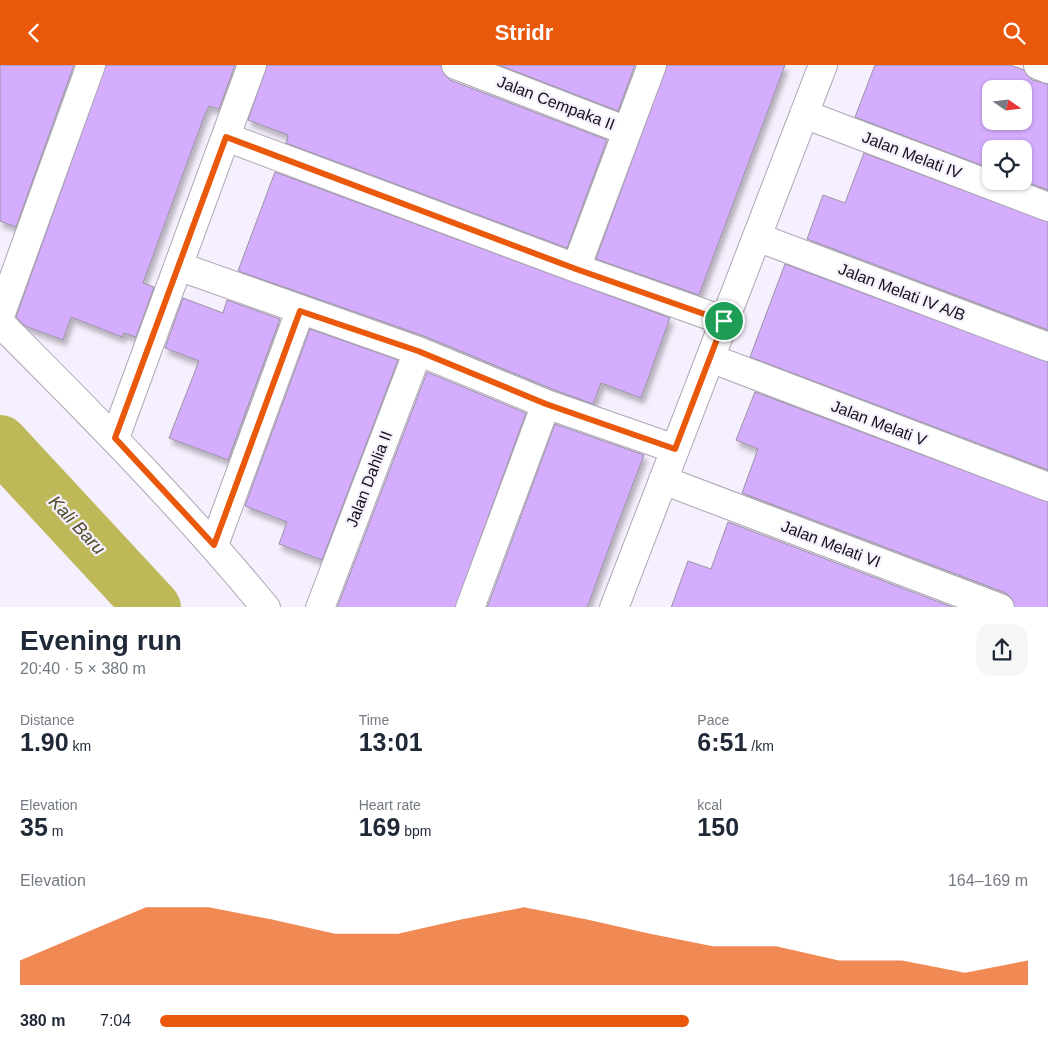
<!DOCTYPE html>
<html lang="en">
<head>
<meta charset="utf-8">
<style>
  :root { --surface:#fff; --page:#f6f6f7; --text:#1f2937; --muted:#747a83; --accent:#ea580c }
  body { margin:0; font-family:Helvetica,sans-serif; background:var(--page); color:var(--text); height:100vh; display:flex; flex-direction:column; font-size:19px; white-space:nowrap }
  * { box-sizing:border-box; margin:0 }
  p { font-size:16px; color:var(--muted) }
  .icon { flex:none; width:28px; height:28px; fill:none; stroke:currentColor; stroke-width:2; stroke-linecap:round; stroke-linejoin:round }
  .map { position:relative; height:542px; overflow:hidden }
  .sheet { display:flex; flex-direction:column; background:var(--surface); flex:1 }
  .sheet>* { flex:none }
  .needle { width:32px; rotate:104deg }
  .buttons { position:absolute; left:982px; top:15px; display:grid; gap:10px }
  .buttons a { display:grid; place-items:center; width:50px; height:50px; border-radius:10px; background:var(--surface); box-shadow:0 1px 4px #0004; font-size:25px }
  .pin { position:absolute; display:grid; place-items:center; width:42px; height:42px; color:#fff; margin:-21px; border:2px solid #fff; border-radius:50%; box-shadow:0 1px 5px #0007 }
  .round { display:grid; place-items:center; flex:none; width:52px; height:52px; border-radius:15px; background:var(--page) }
  .overview { display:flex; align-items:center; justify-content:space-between; height:85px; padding:0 20px }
  h1 { font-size:28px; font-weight:800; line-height:38px }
  .metrics { display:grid; grid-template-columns:repeat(3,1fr); gap:8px; height:85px; padding:5px 20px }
  .metrics div { display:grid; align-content:center }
  .metrics b { font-size:25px; font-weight:800 }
  .metrics small { font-size:14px; font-weight:400 }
  .metrics p { font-size:14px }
  .chart { height:140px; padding:10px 20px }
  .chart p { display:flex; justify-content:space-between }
  .chart svg { width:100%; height:90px; margin-top:5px; fill:var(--accent); opacity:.7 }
  ul { padding:0 20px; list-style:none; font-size:16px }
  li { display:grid; grid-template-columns:80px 60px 1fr; align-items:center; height:38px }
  li i { height:12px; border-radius:6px; background:var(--accent) }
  header { display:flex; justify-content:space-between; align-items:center; height:65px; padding:0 20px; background:var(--accent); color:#fff; font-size:22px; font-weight:800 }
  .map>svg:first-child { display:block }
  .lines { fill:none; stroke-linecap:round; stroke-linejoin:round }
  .river { stroke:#bdb858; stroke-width:56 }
  .building { fill:#d4adfe; stroke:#9993a0; fill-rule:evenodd; filter:url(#shadow) }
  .street-casing { stroke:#ada6b4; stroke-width:30 }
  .street { stroke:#fff; stroke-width:28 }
  .route-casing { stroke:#fff; stroke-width:10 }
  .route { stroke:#ea580c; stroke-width:6 }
  .labels { text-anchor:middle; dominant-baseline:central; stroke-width:4.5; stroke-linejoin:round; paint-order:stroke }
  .street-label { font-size:16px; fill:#141217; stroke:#f6effe }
  .water-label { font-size:18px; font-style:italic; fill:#4e4c24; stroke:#f6effe }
</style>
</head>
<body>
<header><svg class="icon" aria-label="back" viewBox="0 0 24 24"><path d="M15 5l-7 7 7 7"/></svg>Stridr<svg class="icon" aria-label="search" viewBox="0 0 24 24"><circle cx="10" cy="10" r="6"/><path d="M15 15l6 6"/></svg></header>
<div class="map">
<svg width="1048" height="543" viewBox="0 0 1048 543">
  <defs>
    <filter id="shadow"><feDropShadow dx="3" dy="5.5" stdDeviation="2.5" flood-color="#0004"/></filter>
  </defs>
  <rect width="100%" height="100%" fill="#f6effe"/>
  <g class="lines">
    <path class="river" d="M0,378L153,543"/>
  </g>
  <path class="building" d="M0,0H74L16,162L0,156Z
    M106,0H235L219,44L209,41L205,49L143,218L154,222L136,272L124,268L122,272L71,252L63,275L25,261L16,252Z
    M267,0H441L444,9L450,15L607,75L567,183L286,78L288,70L248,55Z
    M499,0H635L618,46Z
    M667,0H785L699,230L596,194Z
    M875,0H1010L1024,5L1032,15L1048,19V125L1024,116V84H991V104L855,52ZM991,24H1024V56H991Z
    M864,88L1048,157V265L807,174L823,130L845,138Z
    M275,107L670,253L641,333L601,318L593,339L552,324L424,271L238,206Z
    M785,199L1048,297V405L750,292Z
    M183,233L223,248L227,235L280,254L228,395L169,373L199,296L165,283Z
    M310,264L398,295L322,495L279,479L287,457L245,441Z
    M427,307L526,348L455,543H337Z
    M755,327L1048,437V543H1015L1012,534L1006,528L742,428L758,384L736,375Z
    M555,359L644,390L614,469L587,543H487Z
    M728,457L955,543H671L688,496L711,504Z"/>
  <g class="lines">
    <g class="street-casing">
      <path id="street" d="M456,0L627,66
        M1038,0L1048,4
        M804,49L1048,142
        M226,72L576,203L725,256
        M757,172L1048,282
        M178,201L418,286L546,339L675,384
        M576,203L652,0
        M0,251L91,0
        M0,258C92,350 183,442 266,543
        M710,293L1048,422
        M115,373L252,0
        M663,415L1000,543
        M214,480L300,246
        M320,543L418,286
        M470,543L546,339
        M614,543L823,0"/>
    </g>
    <use href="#street" class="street"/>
  </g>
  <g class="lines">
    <g class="route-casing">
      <path id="route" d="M226,72L576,204L724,256L675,384L546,339L418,286L300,246L214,480L115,373Z"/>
    </g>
    <use href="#route" class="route"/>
  </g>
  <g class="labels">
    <g class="street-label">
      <text transform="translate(556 38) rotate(21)">Jalan Cempaka II</text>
      <text transform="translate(912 90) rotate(21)">Jalan Melati IV</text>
      <text transform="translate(902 227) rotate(21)">Jalan Melati IV A/B</text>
      <text transform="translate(879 358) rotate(21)">Jalan Melati V</text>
      <text transform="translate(369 414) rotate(-69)">Jalan Dahlia II</text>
      <text transform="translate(831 479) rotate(21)">Jalan Melati VI</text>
    </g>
    <g class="water-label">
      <text transform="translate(77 460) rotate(47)">Kali Baru</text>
    </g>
  </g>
</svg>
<div class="buttons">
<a><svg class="needle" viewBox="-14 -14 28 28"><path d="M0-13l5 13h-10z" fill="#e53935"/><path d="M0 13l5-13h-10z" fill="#747a83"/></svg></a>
<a><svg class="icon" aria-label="locate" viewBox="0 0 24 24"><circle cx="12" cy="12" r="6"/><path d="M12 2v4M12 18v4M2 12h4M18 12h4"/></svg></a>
</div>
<div class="pin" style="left:724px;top:256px;background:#1e9e55"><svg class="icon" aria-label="arrive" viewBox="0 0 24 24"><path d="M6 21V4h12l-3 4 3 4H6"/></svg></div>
</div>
<section class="sheet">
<div class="overview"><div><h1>Evening run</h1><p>20:40 · 5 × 380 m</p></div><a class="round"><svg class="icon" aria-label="share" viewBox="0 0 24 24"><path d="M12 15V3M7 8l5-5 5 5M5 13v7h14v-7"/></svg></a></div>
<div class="metrics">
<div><p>Distance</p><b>1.90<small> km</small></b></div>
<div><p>Time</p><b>13:01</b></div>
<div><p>Pace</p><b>6:51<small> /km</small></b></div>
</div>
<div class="metrics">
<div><p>Elevation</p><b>35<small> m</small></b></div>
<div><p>Heart rate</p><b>169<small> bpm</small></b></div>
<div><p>kcal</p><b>150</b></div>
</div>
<div class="chart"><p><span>Elevation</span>164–169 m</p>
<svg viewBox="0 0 160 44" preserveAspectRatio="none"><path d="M0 44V32L10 19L20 6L30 6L40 12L50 19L60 19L70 12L80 6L90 12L100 19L110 25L120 25L130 32L140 32L150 38L160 32V44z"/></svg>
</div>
<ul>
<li><b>380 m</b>7:04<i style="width:61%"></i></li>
</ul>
</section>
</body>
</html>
